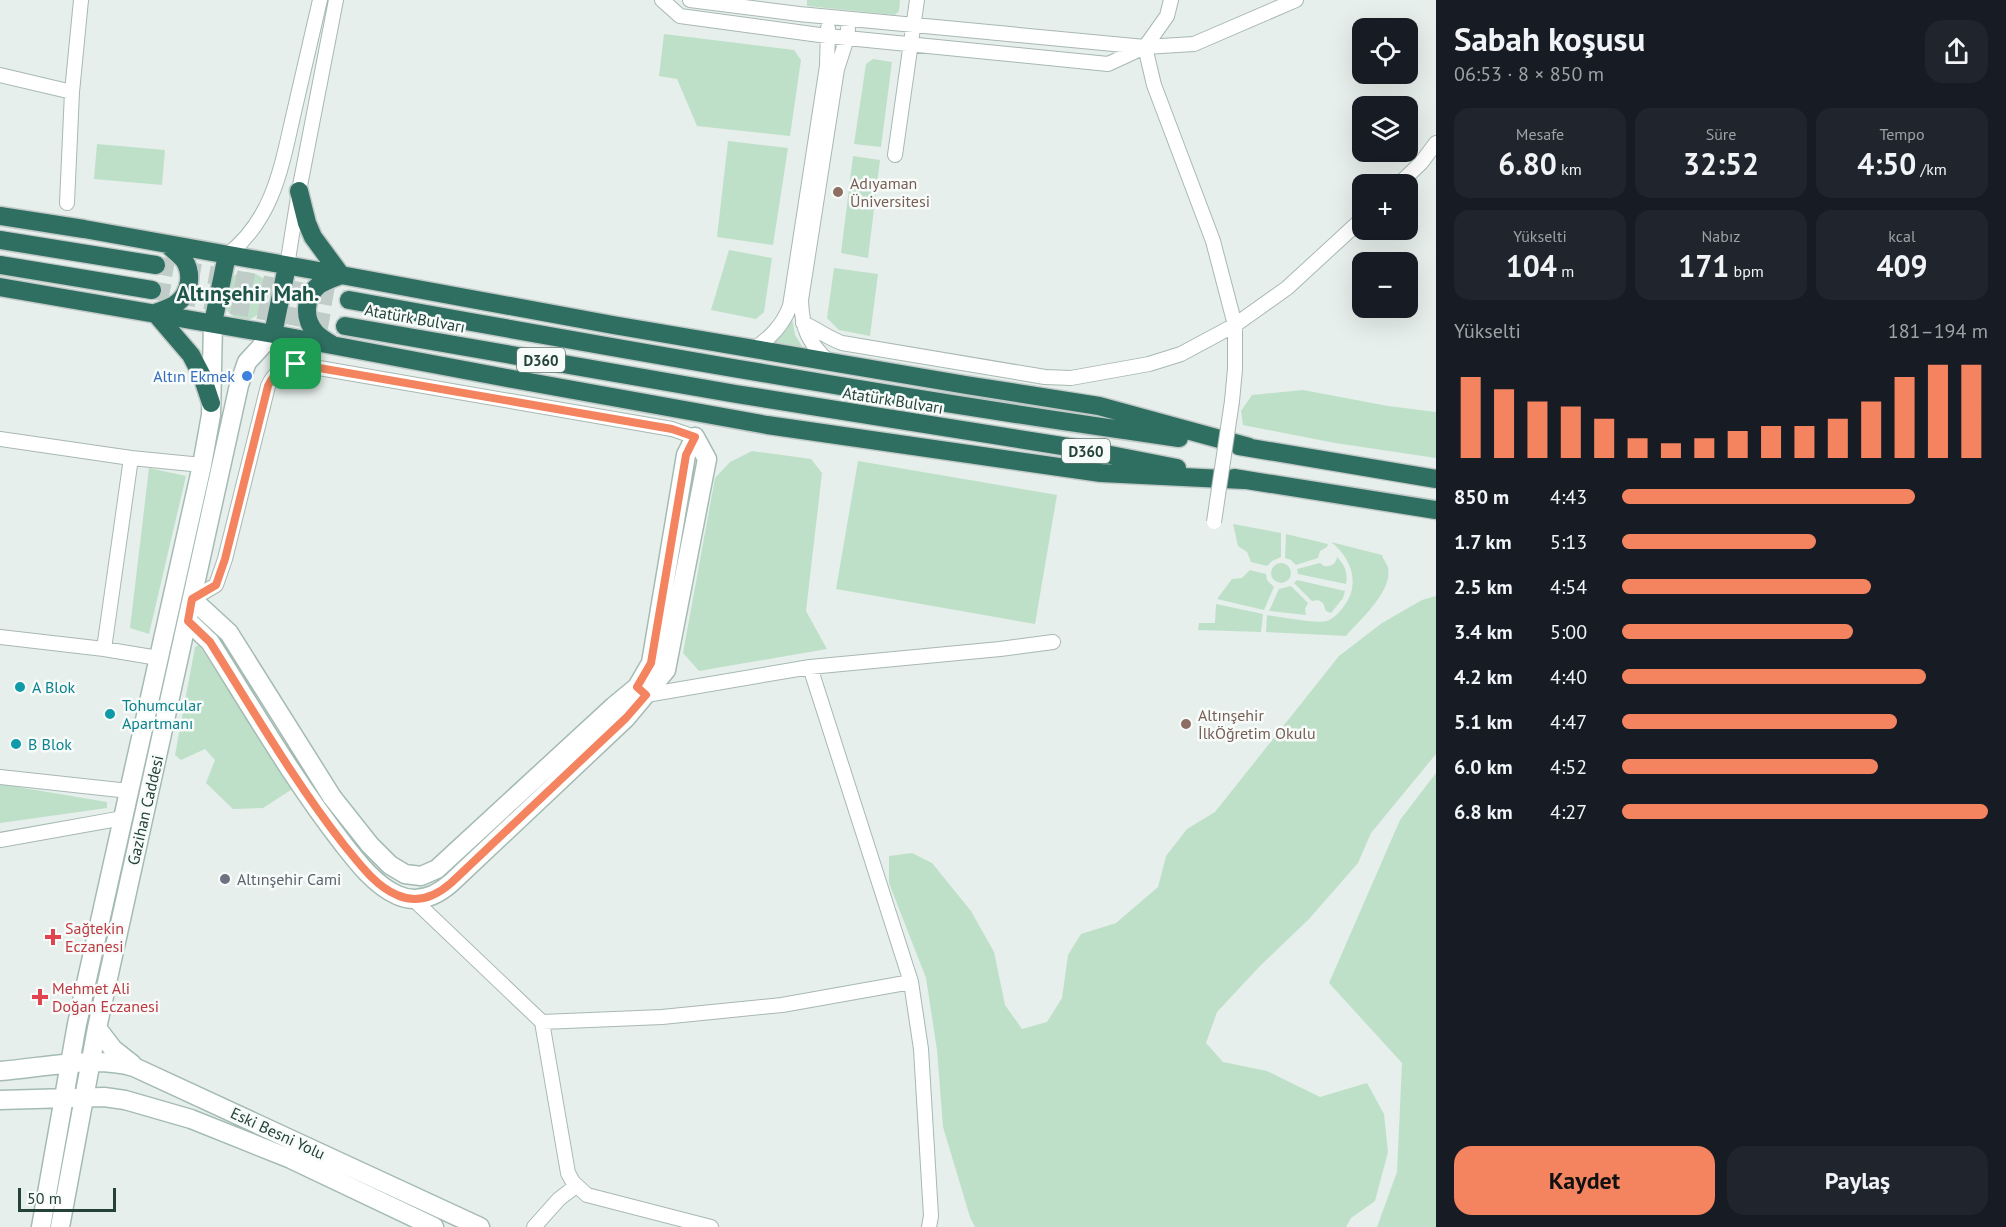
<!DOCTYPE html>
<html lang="tr">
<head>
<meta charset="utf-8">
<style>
  :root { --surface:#171b24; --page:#20242c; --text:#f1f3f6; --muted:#9ea1a6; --accent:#f4845f }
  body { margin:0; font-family:"PT Sans",sans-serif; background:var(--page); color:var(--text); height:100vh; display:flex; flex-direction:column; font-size:22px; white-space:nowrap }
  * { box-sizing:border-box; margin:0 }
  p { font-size:20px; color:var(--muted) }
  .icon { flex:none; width:33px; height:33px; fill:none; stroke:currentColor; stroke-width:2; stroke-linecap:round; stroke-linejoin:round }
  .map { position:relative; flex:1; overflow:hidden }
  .side { display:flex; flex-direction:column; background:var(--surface); width:570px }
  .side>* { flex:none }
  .controls { position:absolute; left:1352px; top:18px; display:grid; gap:12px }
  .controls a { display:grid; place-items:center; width:66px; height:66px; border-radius:12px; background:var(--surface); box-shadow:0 6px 24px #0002; font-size:30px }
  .scale { position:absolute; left:18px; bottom:15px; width:98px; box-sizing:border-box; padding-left:6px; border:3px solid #24423a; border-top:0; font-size:16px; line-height:21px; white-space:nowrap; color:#24423a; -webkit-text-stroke:4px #f7fbf9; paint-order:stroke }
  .pin { position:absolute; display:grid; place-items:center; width:51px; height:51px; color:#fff; margin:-26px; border-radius:12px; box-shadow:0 3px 9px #0006 }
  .round { display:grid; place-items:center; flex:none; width:63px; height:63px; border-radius:18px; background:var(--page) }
  .overview { display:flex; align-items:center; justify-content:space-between; height:102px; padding:0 18px }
  h1 { font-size:33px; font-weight:600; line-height:45px }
  .figures { display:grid; grid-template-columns:repeat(3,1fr); gap:9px; height:102px; padding:6px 18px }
  .figures div { display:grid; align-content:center; border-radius:15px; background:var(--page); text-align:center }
  .figures b { font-size:30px; font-weight:600 }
  .figures small { font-size:16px; font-weight:400 }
  .figures p { font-size:16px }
  .chart { height:168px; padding:12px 18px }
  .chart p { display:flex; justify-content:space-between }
  .chart svg { width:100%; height:108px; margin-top:6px; stroke:var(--accent); stroke-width:6 }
  .action { display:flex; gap:12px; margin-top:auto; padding:12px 18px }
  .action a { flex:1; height:69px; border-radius:18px; background:var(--accent); color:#111; font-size:24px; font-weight:600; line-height:69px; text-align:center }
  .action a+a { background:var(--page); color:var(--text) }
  ul { padding:0 18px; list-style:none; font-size:20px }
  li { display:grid; grid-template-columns:96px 72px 1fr; align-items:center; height:45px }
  li i { height:15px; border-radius:8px; background:var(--accent) }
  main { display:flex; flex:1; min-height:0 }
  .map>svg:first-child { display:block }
  .green { fill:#bfe0c8 }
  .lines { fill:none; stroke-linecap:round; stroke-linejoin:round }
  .highway-tunnel { stroke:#bfccc8; stroke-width:18; stroke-dasharray:18 9; stroke-linecap:butt }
  .street-casing { stroke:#a8b8b2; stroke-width:16 }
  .secondary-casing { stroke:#a4bbb3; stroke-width:21 }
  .highway-casing { stroke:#c2cac8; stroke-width:21 }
  .street { stroke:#fff; stroke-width:14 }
  .secondary { stroke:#fff; stroke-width:18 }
  .highway { stroke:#2f6f62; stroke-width:18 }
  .street-bridge-casing { stroke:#a8b8b2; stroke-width:16; stroke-linecap:butt }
  .street-bridge { stroke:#fff; stroke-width:14 }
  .route-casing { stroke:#fff; stroke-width:12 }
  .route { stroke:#f4845f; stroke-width:8 }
  .education-dot { fill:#8d6e63; stroke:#f7fbf9; stroke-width:2 }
  .shop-dot { fill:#3f7fe0; stroke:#f7fbf9; stroke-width:2 }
  .culture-dot { fill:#0f9aa8; stroke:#f7fbf9; stroke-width:2 }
  .worship-dot { fill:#6b7280; stroke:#f7fbf9; stroke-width:2 }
  .health-dot { fill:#e0444e; stroke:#f7fbf9; stroke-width:2 }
  .labels { text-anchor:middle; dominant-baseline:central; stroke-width:5; stroke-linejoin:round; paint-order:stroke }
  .shield { fill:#f7fbf9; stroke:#637a73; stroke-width:1.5 }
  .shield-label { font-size:15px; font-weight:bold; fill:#24423a }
  .education-label { font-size:16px; fill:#785e54; stroke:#f7fbf9; text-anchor:start }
  .street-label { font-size:16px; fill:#24423a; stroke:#f7fbf9 }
  .shop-label { font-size:16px; fill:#366cbe; stroke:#f7fbf9; text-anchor:end }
  .culture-label { font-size:16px; fill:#0d838f; stroke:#f7fbf9; text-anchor:start }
  .worship-label { font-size:16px; fill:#5b616d; stroke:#f7fbf9; text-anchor:start }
  .health-label { font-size:16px; fill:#be3a42; stroke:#f7fbf9; text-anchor:start }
  .district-label { font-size:22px; font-weight:bold; fill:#1f5548; stroke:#f7fbf9 }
</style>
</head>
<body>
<main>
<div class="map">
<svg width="1436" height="1227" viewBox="0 0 1436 1227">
  <rect width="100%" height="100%" fill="#e6efeb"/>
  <path class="green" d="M807,0H900L899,11L895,15L807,6Z
    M664,34L794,50L801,60L790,136L697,126L677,79L659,76Z
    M873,59L892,62L881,147L854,144L866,64Z
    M728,141L788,148L773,245L717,237Z
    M97,144L165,150L162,185L94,179Z
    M853,156L880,160L868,258L841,253Z
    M729,250L772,258L764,312L756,319L711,310Z
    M834,268L878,274L870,336L839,330L827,318Z
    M242,272C298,271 251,354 223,304L230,277Z
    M792,318L795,335L805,351L770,345L784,332Z
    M1303,390L1388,406L1436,412V458L1335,443L1243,425L1241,411L1252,395Z
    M752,451L811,459L822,473L806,611L827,649L699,671L683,653L715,478L730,462Z
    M858,461L1057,495L1035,624L836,589Z
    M149,468L186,476L149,634L130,628Z
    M1233,524L1281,533V557L1272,561L1267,566L1251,562L1247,552L1238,546Z
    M1286,534L1328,544L1327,547L1320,551L1318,558L1296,565L1291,560L1285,558Z
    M1331,542L1382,555C1383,559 1387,564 1388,568C1393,591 1360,620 1346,636L1266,632L1267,615C1279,617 1317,624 1327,621C1334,618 1340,612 1344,606C1361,584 1351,557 1331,542Z
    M1337,557C1345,565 1348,573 1346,584L1298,574L1297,569L1320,563L1324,566C1331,567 1336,564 1337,557Z
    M1271 573a10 10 0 1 1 20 0a10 10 0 1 1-20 0Z
    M1250,570L1266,574L1267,580L1274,587L1264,610L1217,599L1232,579L1242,578Z
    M1297,580L1345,591L1343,598L1331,613L1326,611L1323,603L1318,600L1312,601L1294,583Z
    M1291,586L1308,603L1305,609L1306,615L1269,611L1279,589Z
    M1436,596V754L1371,833L1358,863L1309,919L1259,967L1217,1012L1206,1043L1223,1062L1267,1071L1320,1097L1367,1083L1384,1114L1388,1152L1375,1201L1351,1218L1346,1227H975L970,1217L943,1127L937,1050L926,978L889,883V856L912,853L932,863L971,911L994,952L1005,1005L1022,1029L1047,1022L1062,998L1068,955L1081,934L1116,923L1158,887L1166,856L1187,829L1215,812L1339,656L1382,623L1422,600Z
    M1216,604L1263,614L1261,632L1198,630L1199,623H1215Z
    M199,645L294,788L263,808L233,809L206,783L215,760L205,749L181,760L175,755L195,647Z
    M1436,773V1227H1377L1397,1172L1402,1063L1329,983L1400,820Z
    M0,784L107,802V808L0,823Z"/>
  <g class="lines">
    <path class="highway-tunnel" d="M156,265L349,300
      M152,290L345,326"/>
    <g class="street-casing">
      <path id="street" d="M662,0L680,16L827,36L1108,64L1145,47L1167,16L1171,0
        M690,0L799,14L1145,47L1194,44L1296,0
        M1145,47L1154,85L1213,241L1235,325V369L1232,401
        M0,75L72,92
        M895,155L917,0
        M1399,184L1421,163L1436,143
        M67,203L72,92L81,0
        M227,255C275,218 282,163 295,108C303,72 312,36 320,0
        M287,266L299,191L336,0
        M803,323C817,329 828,338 842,343L1045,377L1071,378L1149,364L1181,354L1235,325L1287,288L1362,219
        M754,349C771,337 783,325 790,306L827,66L828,28
        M829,362C808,342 802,329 801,300L837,69L847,38L848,29
        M0,439L131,458L202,465
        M192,599L216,585L225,559L268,386C274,373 282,367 296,364L672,429L695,437
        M0,637L104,649L158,658
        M104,649L131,458
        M810,667L911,982L921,1049L931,1216L929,1227
        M643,692L646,695L810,667L1000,649L1053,642
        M0,777L129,791
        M0,840L123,818
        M413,899L542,1022L662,1017L782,1005L911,982
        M542,1022L568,1173L573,1182L587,1195L711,1227
        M534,1227L559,1199L576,1186"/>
    </g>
    <g class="secondary-casing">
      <path id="secondary" d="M192,599L229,633L332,797L370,845L390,865L405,874L421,876L437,869L614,706L637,687L651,663L686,455L695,437
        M188,621L210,642C253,710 294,781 344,845C358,863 375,885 397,895C417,904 435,897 451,883L626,718L666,670L707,459L695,437
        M97,1028L113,1049L132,1064
        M0,1071C42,1068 93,1055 134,1067L480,1227
        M0,1100L104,1097L125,1100L191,1119L291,1159L434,1227
        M41,1227L77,1024L202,465L211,415L213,323
        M60,1227L97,1028L239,385L247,362L273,334"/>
    </g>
    <g class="highway-casing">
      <path id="highway" d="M299,191L307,223L313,237L341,275C334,278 326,280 319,285C304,297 303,319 316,333C320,337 326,341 331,344
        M0,216L84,229L341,275L613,325L966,385L1099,406L1249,447
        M0,240L156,265
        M167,244C172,249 179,254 184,260C193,274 190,293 177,303C171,308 163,310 155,313L191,355L202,376L211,403
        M0,265L152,290
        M0,287L273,334L507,378L767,425L1101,473L1244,480
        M349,300C625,350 901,399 1179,438
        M213,323L227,255
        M345,326L736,394L1075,448L1177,468
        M273,334L287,266
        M1239,446L1436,479
        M1234,478L1436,510"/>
    </g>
    <use href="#street" class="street"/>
    <use href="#secondary" class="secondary"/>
    <use href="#highway" class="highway"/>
    <g class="street-bridge-casing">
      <path id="street-bridge" d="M1214,522L1232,401"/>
    </g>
    <use href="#street-bridge" class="street-bridge"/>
  </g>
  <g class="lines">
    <g class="route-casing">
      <path id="route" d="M296,364L672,429L695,437L686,455L651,663L637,687L646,695L626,718L451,883C435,897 417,904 397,895C375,886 358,862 344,845C294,781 253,710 210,642L188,621L192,599L216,585L225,559L268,386C274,373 281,367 296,364Z"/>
    </g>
    <use href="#route" class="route"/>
  </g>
  <g class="education-dot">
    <circle cx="838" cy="192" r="6"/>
    <circle cx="1186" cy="724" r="6"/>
  </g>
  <circle class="shop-dot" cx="247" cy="376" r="6"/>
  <g class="culture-dot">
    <circle cx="20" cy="687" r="6"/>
    <circle cx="110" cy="714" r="6"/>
    <circle cx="16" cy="744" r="6"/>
  </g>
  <circle class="worship-dot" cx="225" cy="879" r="6"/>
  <g class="health-dot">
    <path d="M50 928h6v6h6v6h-6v6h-6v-6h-6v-6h6z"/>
    <path d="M37 988h6v6h6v6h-6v6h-6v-6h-6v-6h6z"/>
  </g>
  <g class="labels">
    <g class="shield">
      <rect x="517" y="348" width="48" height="24" rx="4.5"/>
      <rect x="1062" y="439" width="48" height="24" rx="4.5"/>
    </g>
    <g class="shield-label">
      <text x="541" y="360">D360</text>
      <text x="1086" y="451">D360</text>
    </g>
    <g class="education-label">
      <text x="850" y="183">Adıyaman<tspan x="850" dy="18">Üniversitesi</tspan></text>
      <text x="1198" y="715">Altınşehir<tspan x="1198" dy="18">İlkÖğretim Okulu</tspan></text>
    </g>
    <g class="street-label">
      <text transform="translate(415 318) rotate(10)">Atatürk Bulvarı</text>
      <text transform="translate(893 400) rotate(9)">Atatürk Bulvarı</text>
      <text transform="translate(145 810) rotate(-77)">Gazihan Caddesi</text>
      <text transform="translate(278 1133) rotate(25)">Eski Besni Yolu</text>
    </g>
    <g class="shop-label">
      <text x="235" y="376">Altın Ekmek</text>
    </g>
    <g class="culture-label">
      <text x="32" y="687">A Blok</text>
      <text x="122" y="705">Tohumcular<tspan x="122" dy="18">Apartmanı</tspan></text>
      <text x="28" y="744">B Blok</text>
    </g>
    <g class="worship-label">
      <text x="237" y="879">Altınşehir Cami</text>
    </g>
    <g class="health-label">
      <text x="65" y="928">Sağtekin<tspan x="65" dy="18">Eczanesi</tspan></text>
      <text x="52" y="988">Mehmet Ali<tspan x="52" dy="18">Doğan Eczanesi</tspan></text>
    </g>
    <g class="district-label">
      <text x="248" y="293">Altınşehir Mah.</text>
    </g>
  </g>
</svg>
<div class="controls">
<a><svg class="icon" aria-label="locate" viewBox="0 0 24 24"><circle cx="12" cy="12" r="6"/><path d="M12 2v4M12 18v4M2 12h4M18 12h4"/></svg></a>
<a><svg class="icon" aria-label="layers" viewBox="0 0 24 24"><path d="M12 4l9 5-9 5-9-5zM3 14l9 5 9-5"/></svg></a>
<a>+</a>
<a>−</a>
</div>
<div class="scale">50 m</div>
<div class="pin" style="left:296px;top:364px;background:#1e9e55"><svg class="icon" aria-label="arrive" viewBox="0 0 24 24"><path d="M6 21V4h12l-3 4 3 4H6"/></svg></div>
</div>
<section class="side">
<div class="overview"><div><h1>Sabah koşusu</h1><p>06:53 · 8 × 850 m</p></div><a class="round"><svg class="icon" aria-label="share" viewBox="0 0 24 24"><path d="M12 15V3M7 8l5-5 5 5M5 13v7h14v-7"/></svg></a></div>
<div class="figures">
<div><p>Mesafe</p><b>6.80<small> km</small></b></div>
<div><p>Süre</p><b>32:52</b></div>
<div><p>Tempo</p><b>4:50<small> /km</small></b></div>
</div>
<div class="figures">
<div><p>Yükselti</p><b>104<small> m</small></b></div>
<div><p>Nabız</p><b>171<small> bpm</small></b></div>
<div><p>kcal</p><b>409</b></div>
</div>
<div class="chart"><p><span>Yükselti</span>181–194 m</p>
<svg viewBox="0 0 160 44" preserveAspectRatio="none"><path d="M5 44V11M15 44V16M25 44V21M35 44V23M45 44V28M55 44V36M65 44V38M75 44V36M85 44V33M95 44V31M105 44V31M115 44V28M125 44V21M135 44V11M145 44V6M155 44V6"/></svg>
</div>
<ul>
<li><b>850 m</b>4:43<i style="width:80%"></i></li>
<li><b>1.7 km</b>5:13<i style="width:53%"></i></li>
<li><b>2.5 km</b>4:54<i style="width:68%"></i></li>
<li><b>3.4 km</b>5:00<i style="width:63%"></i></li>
<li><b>4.2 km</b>4:40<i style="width:83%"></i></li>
<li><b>5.1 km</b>4:47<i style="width:75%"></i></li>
<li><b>6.0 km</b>4:52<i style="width:70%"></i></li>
<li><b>6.8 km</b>4:27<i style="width:100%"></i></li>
</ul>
<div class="action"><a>Kaydet</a><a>Paylaş</a></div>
</section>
</main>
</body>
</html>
